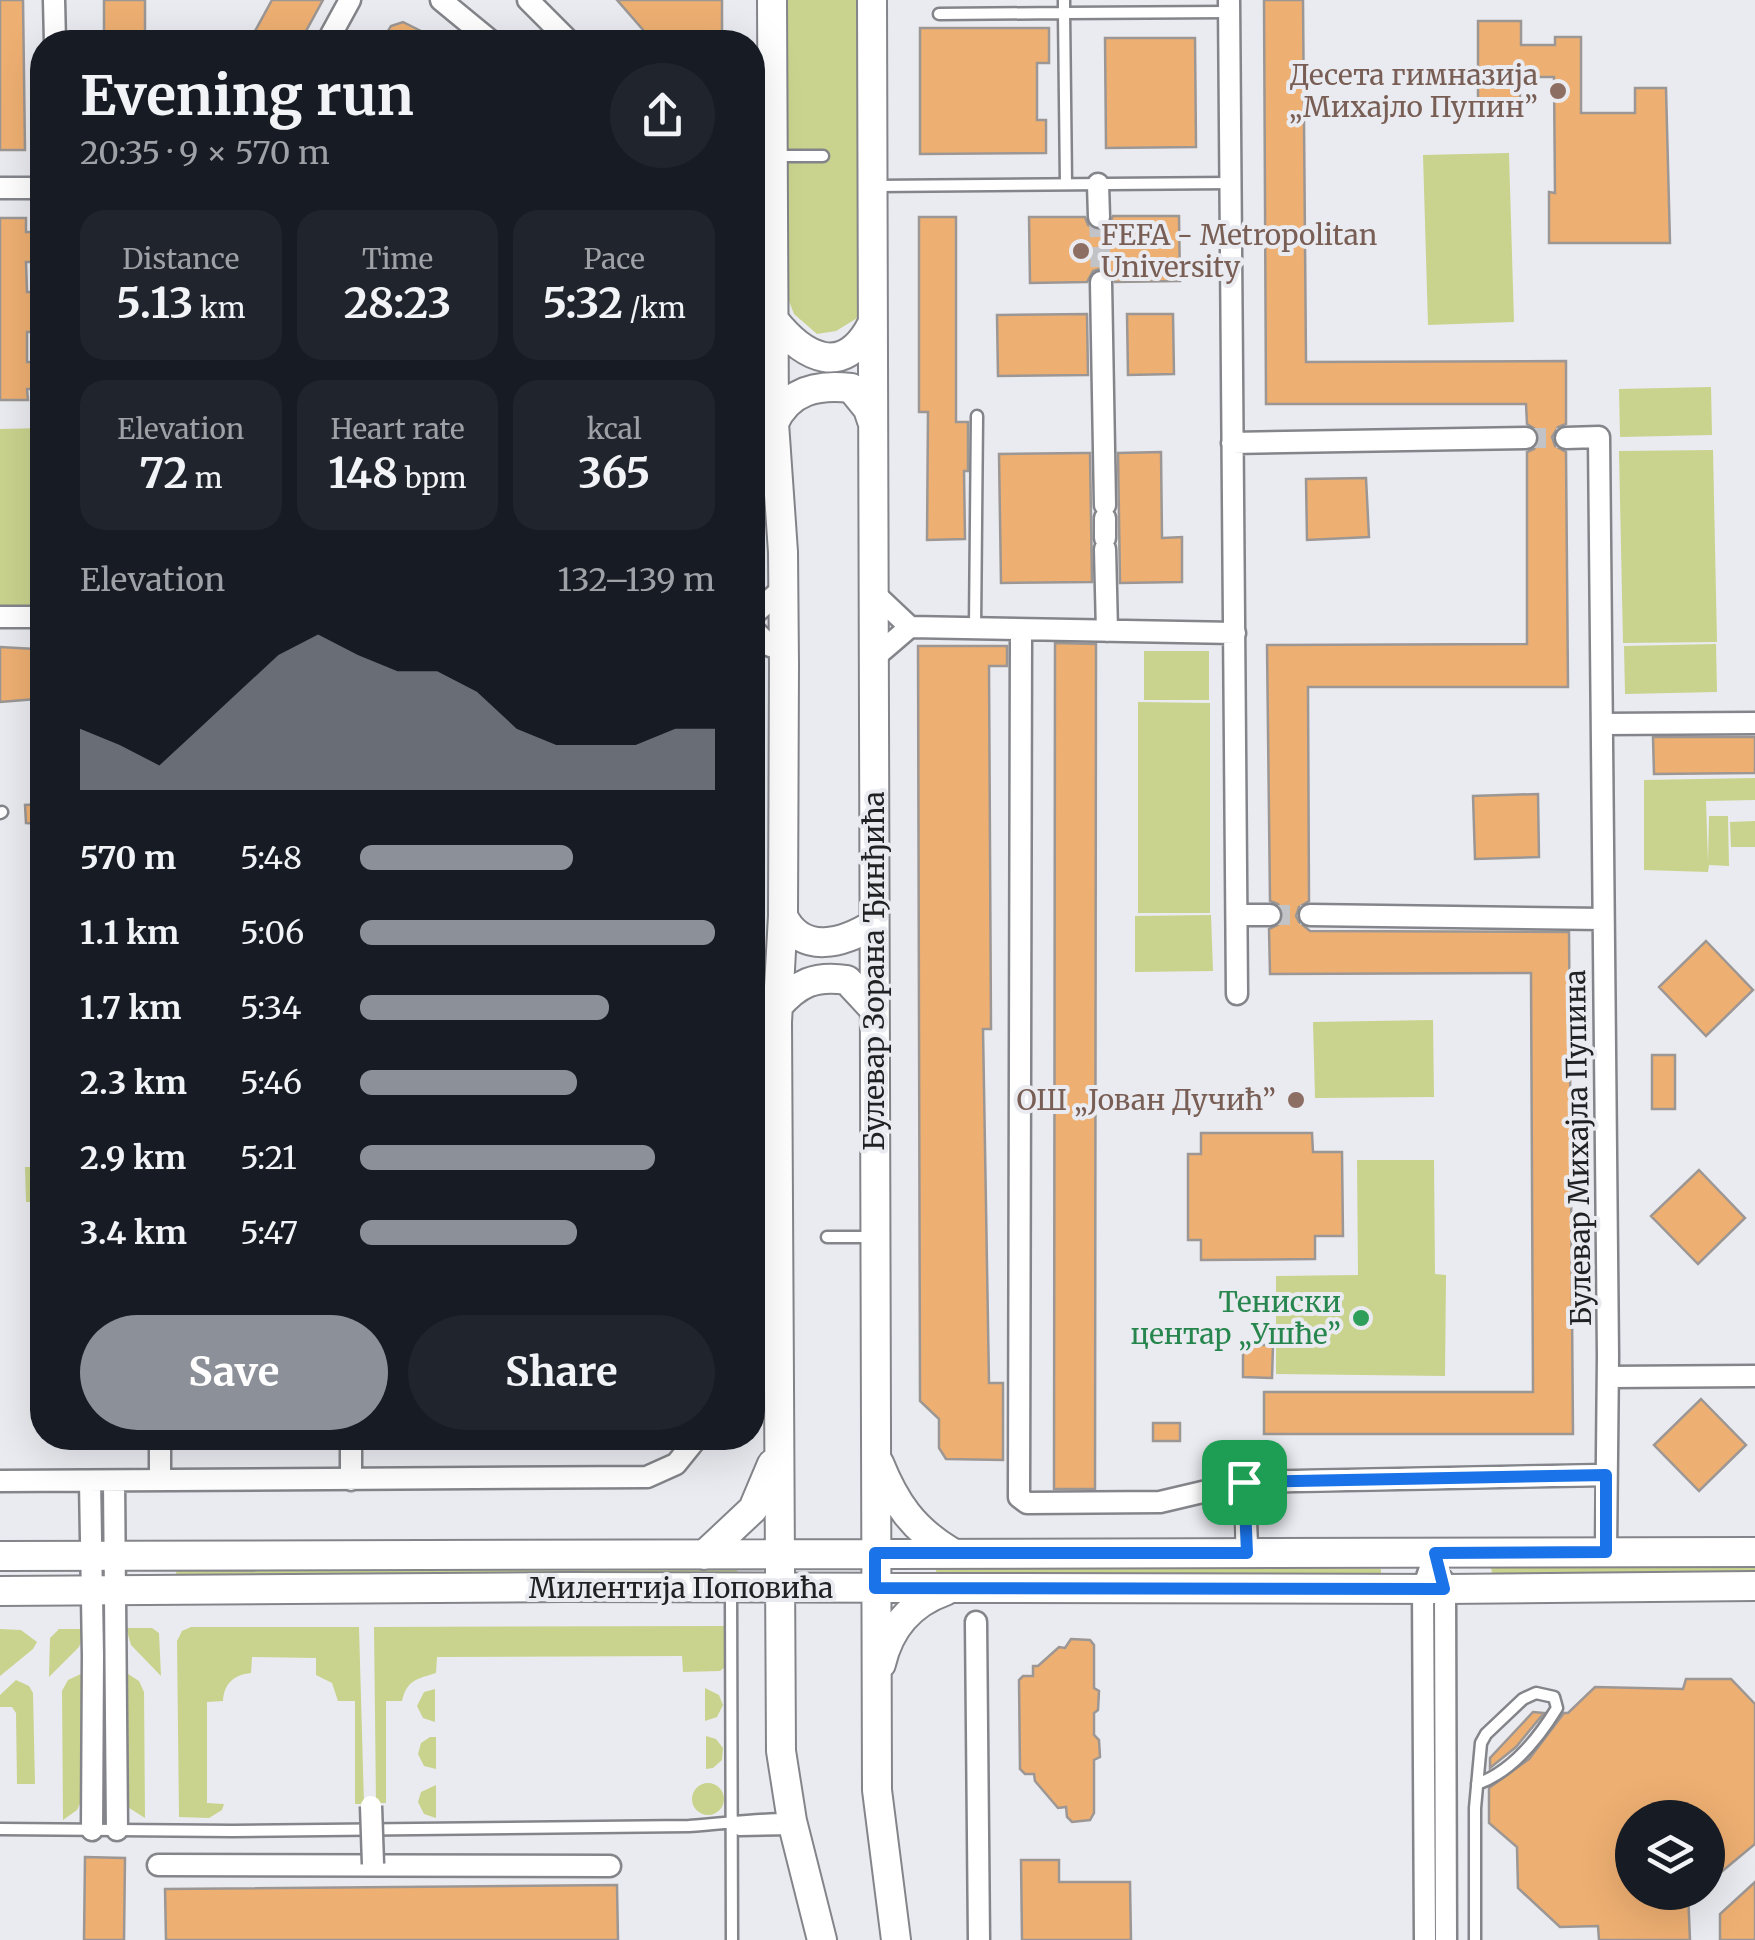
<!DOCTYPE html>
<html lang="en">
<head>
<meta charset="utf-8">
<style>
  :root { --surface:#171b24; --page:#20242c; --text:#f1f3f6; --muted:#9ea1a6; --accent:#8c9099 }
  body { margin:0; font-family:Merriweather,serif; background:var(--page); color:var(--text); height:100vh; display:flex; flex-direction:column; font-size:38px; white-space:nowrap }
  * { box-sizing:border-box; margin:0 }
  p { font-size:32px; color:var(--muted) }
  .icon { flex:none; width:55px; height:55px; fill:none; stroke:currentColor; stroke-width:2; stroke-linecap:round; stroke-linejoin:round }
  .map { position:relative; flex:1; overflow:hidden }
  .side { position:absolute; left:30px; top:30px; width:735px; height:1420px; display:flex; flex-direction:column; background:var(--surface); border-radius:40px; box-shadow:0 10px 40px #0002 }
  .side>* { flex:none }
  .tools { position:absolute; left:1615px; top:1800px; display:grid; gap:20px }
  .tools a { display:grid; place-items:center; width:110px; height:110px; border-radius:50%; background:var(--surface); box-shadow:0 10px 40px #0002; font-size:50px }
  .pin { position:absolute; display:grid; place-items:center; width:85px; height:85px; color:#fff; margin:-42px; border-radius:20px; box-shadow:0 5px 15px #0006 }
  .round { display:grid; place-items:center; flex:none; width:105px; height:105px; border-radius:52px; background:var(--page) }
  .overview { display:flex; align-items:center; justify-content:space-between; height:170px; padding:0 50px }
  h1 { font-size:55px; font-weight:700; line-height:75px }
  .metrics { display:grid; grid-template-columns:repeat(3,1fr); gap:15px; height:170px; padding:10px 50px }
  .metrics div { display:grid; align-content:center; border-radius:25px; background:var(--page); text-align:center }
  .metrics b { font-size:42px; font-weight:700 }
  .metrics small { font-size:28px; font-weight:400 }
  .metrics p { font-size:28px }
  .chart { height:280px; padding:20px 50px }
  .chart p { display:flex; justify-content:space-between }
  .chart svg { width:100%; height:180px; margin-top:10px; fill:var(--accent); opacity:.7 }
  .button { display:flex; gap:20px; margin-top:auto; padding:20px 50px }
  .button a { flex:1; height:115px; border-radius:60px; background:var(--accent); color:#fff; font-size:40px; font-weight:700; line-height:115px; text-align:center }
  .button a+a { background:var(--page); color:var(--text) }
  ul { padding:0 50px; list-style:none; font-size:32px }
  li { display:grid; grid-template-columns:160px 120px 1fr; align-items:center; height:75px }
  li i { height:25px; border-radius:12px; background:var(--accent) }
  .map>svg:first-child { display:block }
  .green { fill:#c9d38d }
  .building { fill:#eeaf72; stroke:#9c9794; stroke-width:2.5 }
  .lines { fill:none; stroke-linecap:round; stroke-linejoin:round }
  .street-tunnel { stroke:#c2c3c7; stroke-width:20; stroke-dasharray:20 10; stroke-linecap:butt }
  .lane-casing { stroke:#84858a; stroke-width:15 }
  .street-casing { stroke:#84858a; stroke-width:25 }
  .secondary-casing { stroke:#84858a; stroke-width:32 }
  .lane { stroke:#fff; stroke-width:10 }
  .street { stroke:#fff; stroke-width:20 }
  .secondary { stroke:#fff; stroke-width:28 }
  .street-bridge-casing { stroke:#84858a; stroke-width:25; stroke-linecap:butt }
  .street-bridge { stroke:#fff; stroke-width:20 }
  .route-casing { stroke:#fff; stroke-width:20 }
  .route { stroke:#1a73e8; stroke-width:12 }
  .education-dot { fill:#8d6e63; stroke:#eaebf0; stroke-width:4 }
  .leisure-dot { fill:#2e9e5b; stroke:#eaebf0; stroke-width:4 }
  .labels { text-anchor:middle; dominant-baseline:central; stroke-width:8; stroke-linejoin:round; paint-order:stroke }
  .education-label { font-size:28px; fill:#785e54; stroke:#eaebf0; text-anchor:end }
  .street-label { font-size:28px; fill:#202123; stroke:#eaebf0 }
  .leisure-label { font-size:28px; fill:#27864d; stroke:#eaebf0; text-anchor:end }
</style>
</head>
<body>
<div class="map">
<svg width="1755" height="1940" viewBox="0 0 1755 1940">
  <rect width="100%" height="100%" fill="#eaebf0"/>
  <path class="green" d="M784,0H856L862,68L866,285L859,317L836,331L817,334L794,314L787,296Z
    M1509,153L1514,322L1428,325L1423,155Z
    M1711,387L1712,435L1620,437L1619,389Z
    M42,428V608L0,609V429Z
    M1713,450L1717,642L1623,643L1619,451Z
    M1716,644L1717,692L1625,694L1624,646Z
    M1144,651H1209V700H1144Z
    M1138,702L1210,703V913H1138Z
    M1755,778V800L1706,801L1708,862L1709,816H1728L1729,866L1709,865L1708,872L1644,870V780Z
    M1755,821V847H1731L1730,822Z
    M1211,915L1213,971L1135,972V916Z
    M1433,1020L1434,1097L1315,1098L1313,1022Z
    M1357,1160H1434L1435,1274L1446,1275L1445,1376L1276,1374V1276L1358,1275Z
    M25,1167H42V1202H26Z
    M737,1566L738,1578L177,1581L176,1570Z
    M935,1566L1381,1569V1583L938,1579Z
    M1755,1566V1577L1494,1582L1491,1568Z
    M724,1626L725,1667L720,1671L683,1672L682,1656L437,1657L436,1673C418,1679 407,1679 402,1701H386V1803H376L374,1627Z
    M191,1627H359L364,1804H355V1701H338L332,1683L316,1675V1658L252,1657L251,1673C233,1675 224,1684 223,1701L207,1702V1803L224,1804L222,1810L209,1818L179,1817L177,1641L182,1631Z
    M126,1628H152L159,1633L161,1676L131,1645Z
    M0,1629L21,1630L37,1642L33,1649L0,1676Z
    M59,1629H85L79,1647L49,1677L50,1638Z
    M125,1672L139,1681L144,1692L145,1818L126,1806Z
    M83,1673L82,1799L77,1810L63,1820L62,1691L68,1680Z
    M16,1680L29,1686L33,1693L35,1784H17L16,1713L12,1707H0V1695Z
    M705,1688L719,1695L723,1705L717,1717L705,1721Z
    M435,1689V1722L423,1718L417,1706L424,1692Z
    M706,1736L716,1739L723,1748L722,1760L713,1768L706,1769Z
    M430,1737H436V1769L424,1766L418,1754L421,1743Z
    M692 1799a16 16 0 1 1 32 0a16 16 0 1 1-32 0Z
    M436,1785V1818L424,1814L418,1802L421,1792Z"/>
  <path class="building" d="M0,0H23L25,150H0Z
    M104,0H145V42H104Z
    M272,0H323L300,42H249Z
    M617,0H722V42H662L651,39Z
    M1264,0H1303L1306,362L1566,361V424L1558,427L1552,437L1555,446L1566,452L1568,687H1308L1309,901L1299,907L1296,916L1299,922L1310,931L1569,932L1573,1434H1264V1392H1533L1531,973L1270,974L1269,929L1281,923L1284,914L1278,904L1270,901L1267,645L1527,644V452L1534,449L1540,439L1537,430L1527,424L1526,404H1266Z
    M1478,21H1521V45H1555V37H1581V113H1635V88H1666L1670,243H1549V192L1555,193L1554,77H1520V108H1478Z
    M403,22L443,42H381L391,26Z
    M920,28H1049V63H1037V120H1046V153L920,154Z
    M1105,38H1195L1196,147L1106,148Z
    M1113,216H1179L1180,281L1115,282L1112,274L1102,268L1093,271L1087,282L1030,283L1029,217H1085L1088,225L1098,231L1107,228Z
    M919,217H956V422H968V471H964L965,539L927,540L928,412H919Z
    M0,218H26V232H42V262H26L27,292H42V332H27V362H42V389H27L28,400H0Z
    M1087,314L1088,375L998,376L997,315Z
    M1127,314H1173L1174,374L1128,375Z
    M1161,452L1162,538L1182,537V582L1120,583L1118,453Z
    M1084,453H1090L1092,582L1001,583L999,454Z
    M1366,478L1369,537L1307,540L1306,479Z
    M1055,643L1096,644L1095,1489H1054Z
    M918,646H1007V666H989L991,1029H983L989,1383H1003V1460L946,1459L939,1448V1419L920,1401Z
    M0,647L35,649L36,699L0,702Z
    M1653,737H1755V773L1654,774Z
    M1538,794L1539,857L1475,859L1473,796Z
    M42,804V824L26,823L25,805Z
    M1706,941L1753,990L1706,1036L1659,987Z
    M1652,1055H1675V1109H1652Z
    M1201,1133H1312L1313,1152H1342L1343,1236H1315V1259L1201,1260V1240H1188V1154H1201Z
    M1699,1170L1745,1218L1698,1264L1651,1216Z
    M1243,1345H1273L1272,1378L1243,1377Z
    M1701,1399L1746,1445L1699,1491L1654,1445Z
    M1153,1423H1180V1441H1153Z
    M1071,1639L1090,1640L1094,1645V1688L1099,1691L1098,1710L1094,1713V1735L1099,1740L1100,1757L1094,1760V1813L1090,1820L1072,1822L1067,1817L1066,1807L1058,1808L1035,1781L1034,1774H1025L1020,1769L1019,1680L1023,1676H1033V1666H1038L1059,1647L1065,1648Z
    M1686,1679H1731L1755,1704V1844L1708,1883V1818H1632V1892H1688L1690,1940H1599L1598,1926L1560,1927L1518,1888L1517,1847L1489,1823V1788L1529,1759L1564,1713H1568L1595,1687L1683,1689Z
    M1533,1712L1544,1713L1516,1747L1490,1768V1758Z
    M85,1857L125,1858L124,1940H84Z
    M1021,1860H1059V1882H1130L1131,1940H1022Z
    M1755,1882V1940H1720V1914Z
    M617,1885L618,1940H166L165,1889Z"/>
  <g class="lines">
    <path class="street-tunnel" d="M1099,217L1101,282
      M1526,438H1566
      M1270,915H1310"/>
    <g class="lane-casing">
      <path id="lane" d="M1064,0V13L1229,12
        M939,14L1064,13L1066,184
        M774,156H823
        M876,186L1230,183
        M975,628L977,416
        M0,813L2,812
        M827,1237H874
        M731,1591L732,1940
        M731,1824L740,1830L794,1829
        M0,1829L233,1831L689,1826C723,1824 753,1819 787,1819
        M1475,1940V1808L1481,1743L1486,1734L1523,1699L1536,1693L1554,1697L1557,1708C1538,1739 1511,1772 1477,1784"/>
    </g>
    <g class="street-casing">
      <path id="street" d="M54,0L55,42
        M441,0L492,42
        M528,0L570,42
        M1229,0L1237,994
        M327,42L350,0
        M752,142L773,127
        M1098,184L1099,217
        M0,188H42
        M1101,282L1105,505
        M1566,438L1599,437L1608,1356L1606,1552
        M1232,443L1526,438
        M1105,518V538
        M1105,549L1107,631
        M875,594L910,627L1235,633
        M752,616L782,589
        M0,617H42
        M752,628L770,646L784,650
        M1021,630L1019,1497L1027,1503L1160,1502L1245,1482L1606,1475
        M875,657L910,627
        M1603,724L1755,723
        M1237,915H1270
        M1310,915L1603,919
        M1608,1377L1755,1376
        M160,1438V1480
        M351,1438V1480
        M0,1481L647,1477L676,1464L697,1438
        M90,1481L93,1655L92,1830
        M114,1481L117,1830
        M1245,1482L1247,1553
        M1442,1579L1445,1589L1446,1940
        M976,1622L979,1940
        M158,1865L610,1866
        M1425,1940L1423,1589L1435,1553"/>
    </g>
    <g class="secondary-casing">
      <path id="secondary" d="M772,0L774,423L783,552L784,665L783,916L777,1022L781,1751L792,1821L822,1940
        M872,0L877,1790L896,1940
        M774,320C804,358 844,379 872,324
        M774,423C789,390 818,384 851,388L868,409L872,421
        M783,916C802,956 844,943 874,924
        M777,1007C798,983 815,975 847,980L873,1008
        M879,1463C895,1503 913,1529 951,1552
        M704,1555L753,1509L772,1464
        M0,1556L1755,1552
        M0,1591L566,1587L1445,1589L1755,1586
        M881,1664C889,1629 911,1603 945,1591"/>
    </g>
    <use href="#lane" class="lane"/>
    <use href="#street" class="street"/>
    <use href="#secondary" class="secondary"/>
    <g class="street-bridge-casing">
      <path id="street-bridge" d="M371,1806L373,1864"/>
    </g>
    <use href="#street-bridge" class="street-bridge"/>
  </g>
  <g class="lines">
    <g class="route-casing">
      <path id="route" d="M1606,1475V1552L1435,1553L1444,1589L875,1588V1553H1247L1244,1482Z"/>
    </g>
    <use href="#route" class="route"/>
  </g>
  <g class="education-dot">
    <circle cx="1558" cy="91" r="10"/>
    <circle cx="1081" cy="251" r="10"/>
    <circle cx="1296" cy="1100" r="10"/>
  </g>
  <circle class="leisure-dot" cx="1361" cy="1318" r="10"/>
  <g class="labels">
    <g class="education-label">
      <text x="1538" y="75">Десета гимназија<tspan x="1538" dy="32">„Михајло Пупин”</tspan></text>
      <text x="1101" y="235" text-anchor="start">FEFA - Metropolitan<tspan x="1101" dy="32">University</tspan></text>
      <text x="1276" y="1100">ОШ „Јован Дучић”</text>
    </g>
    <g class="street-label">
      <text transform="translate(874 971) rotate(-90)">Булевар Зорана Ђинђића</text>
      <text transform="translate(1578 1148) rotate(-91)">Булевар Михајла Пупина</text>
      <text x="681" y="1588">Милентија Поповића</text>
    </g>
    <g class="leisure-label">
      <text x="1341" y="1302">Тениски<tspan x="1341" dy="32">центар „Ушће”</tspan></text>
    </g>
  </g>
</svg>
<div class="tools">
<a><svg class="icon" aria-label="layers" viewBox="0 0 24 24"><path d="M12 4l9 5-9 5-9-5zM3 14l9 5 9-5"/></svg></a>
</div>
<div class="pin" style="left:1244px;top:1482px;background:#1e9e55"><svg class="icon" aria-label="arrive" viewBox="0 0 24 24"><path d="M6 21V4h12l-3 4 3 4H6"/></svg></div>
<section class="side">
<div class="overview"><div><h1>Evening run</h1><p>20:35 · 9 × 570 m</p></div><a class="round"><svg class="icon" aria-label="share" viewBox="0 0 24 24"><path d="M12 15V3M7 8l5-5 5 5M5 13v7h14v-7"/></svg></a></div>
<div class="metrics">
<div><p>Distance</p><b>5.13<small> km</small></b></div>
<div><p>Time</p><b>28:23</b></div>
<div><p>Pace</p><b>5:32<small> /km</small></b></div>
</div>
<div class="metrics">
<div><p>Elevation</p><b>72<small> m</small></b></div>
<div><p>Heart rate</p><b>148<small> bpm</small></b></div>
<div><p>kcal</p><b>365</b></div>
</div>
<div class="chart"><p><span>Elevation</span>132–139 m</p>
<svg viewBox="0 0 160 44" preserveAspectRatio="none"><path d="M0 44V29L10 33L20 38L30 29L40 20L50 11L60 6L70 11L80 15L90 15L100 20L110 29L120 33L130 33L140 33L150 29L160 29V44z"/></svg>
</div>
<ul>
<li><b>570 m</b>5:48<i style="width:60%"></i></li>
<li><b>1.1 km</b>5:06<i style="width:100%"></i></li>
<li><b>1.7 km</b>5:34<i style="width:70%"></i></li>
<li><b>2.3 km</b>5:46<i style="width:61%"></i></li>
<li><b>2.9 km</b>5:21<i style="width:83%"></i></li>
<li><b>3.4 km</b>5:47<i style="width:61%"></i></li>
</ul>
<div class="button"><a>Save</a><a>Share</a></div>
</section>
</div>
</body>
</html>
